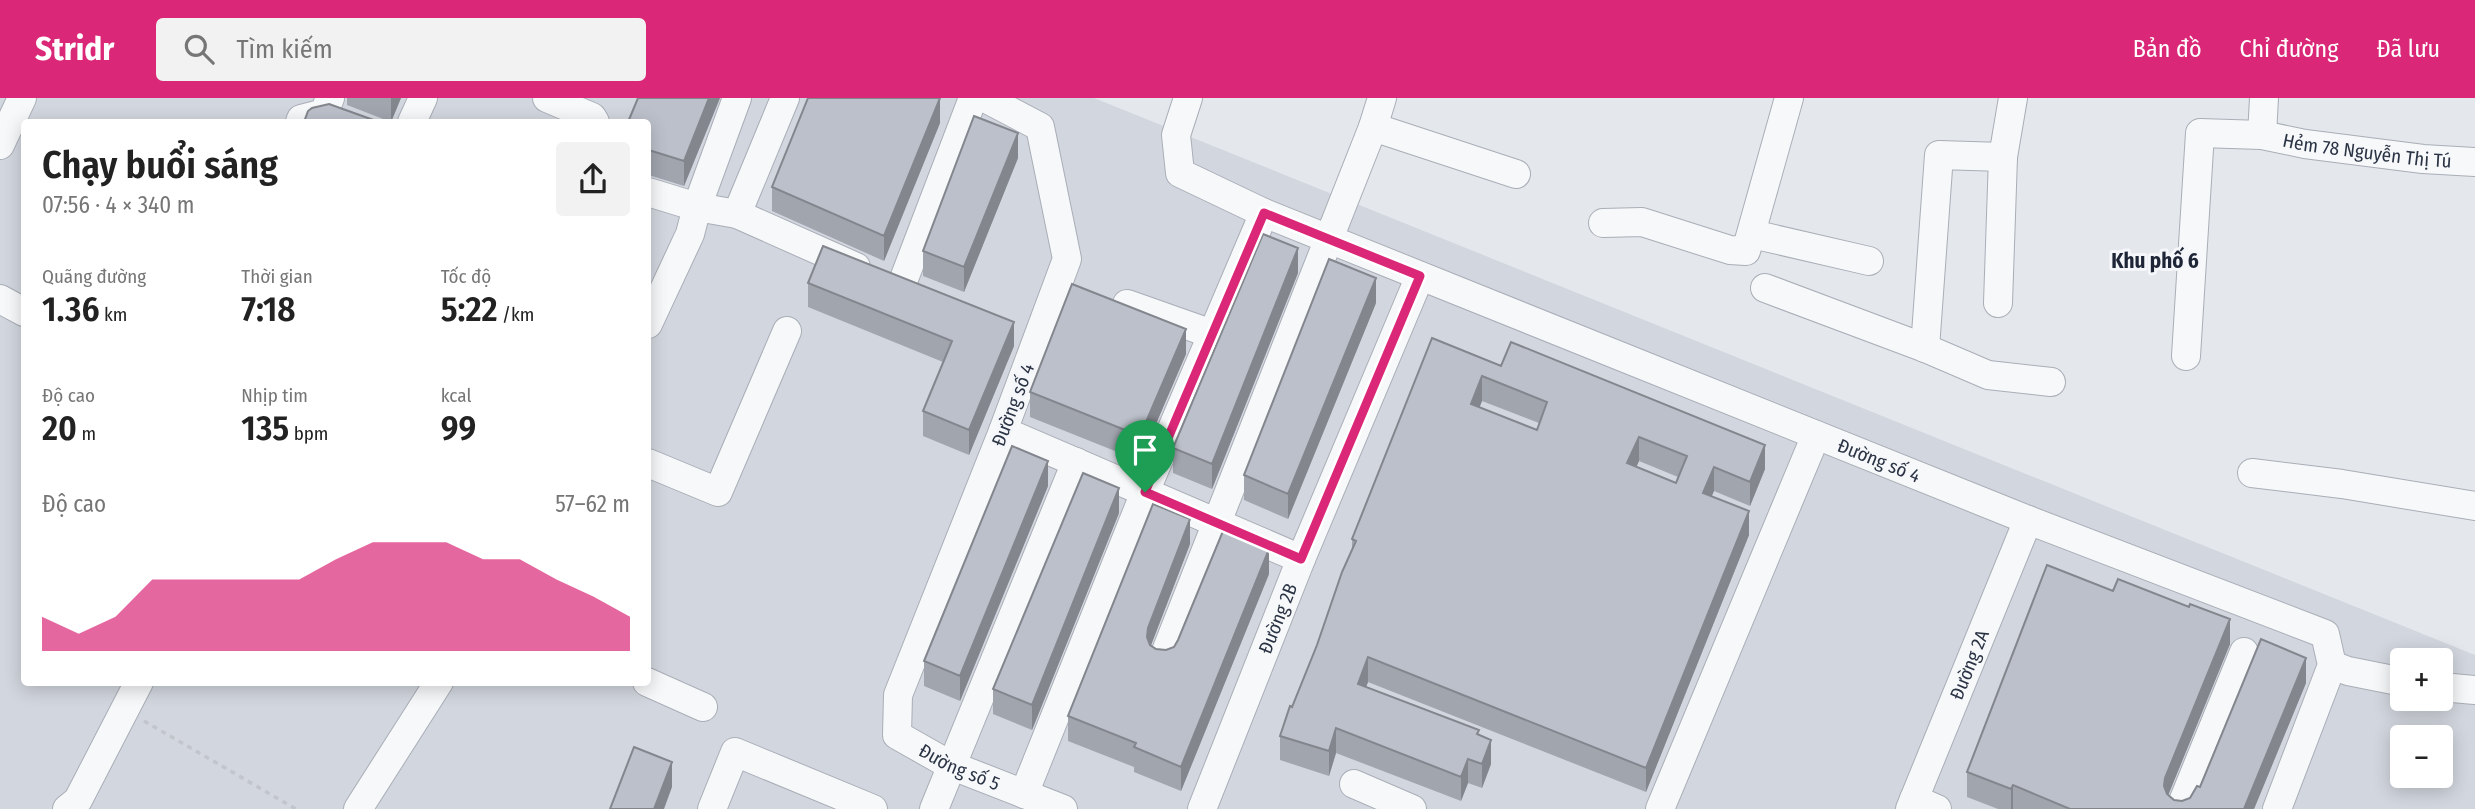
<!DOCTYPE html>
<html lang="vi">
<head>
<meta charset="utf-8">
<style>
  :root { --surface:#fff; --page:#f2f2f2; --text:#222; --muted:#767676; --accent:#db2777 }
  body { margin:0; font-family:"Fira Sans Condensed",sans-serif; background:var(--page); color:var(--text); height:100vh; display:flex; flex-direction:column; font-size:26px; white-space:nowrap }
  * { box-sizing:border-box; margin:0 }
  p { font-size:23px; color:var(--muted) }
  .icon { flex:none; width:38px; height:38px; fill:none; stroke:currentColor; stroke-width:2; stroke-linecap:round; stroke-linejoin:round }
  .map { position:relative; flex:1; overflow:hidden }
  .side { position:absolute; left:21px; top:21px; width:630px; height:567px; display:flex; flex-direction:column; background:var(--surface); border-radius:7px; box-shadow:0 4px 18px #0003 }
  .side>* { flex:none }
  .fabs { position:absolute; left:2390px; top:550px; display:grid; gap:14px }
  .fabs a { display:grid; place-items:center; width:63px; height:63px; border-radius:7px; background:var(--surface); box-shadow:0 4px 18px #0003; font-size:35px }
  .pin { position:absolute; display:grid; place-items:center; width:60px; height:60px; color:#fff; margin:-72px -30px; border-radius:50% 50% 50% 0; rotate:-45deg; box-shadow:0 0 7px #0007 }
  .pin .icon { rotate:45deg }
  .round { display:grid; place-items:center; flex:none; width:74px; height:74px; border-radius:7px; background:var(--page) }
  .overview { display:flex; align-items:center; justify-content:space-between; height:119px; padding:0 21px }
  h1 { font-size:38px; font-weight:600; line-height:52px }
  .figures { display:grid; grid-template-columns:repeat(3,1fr); gap:10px; height:119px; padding:7px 21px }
  .figures div { display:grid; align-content:center }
  .figures b { font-size:35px; font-weight:600 }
  .figures small { font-size:19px; font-weight:400 }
  .figures p { font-size:19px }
  .chart { height:196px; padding:14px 21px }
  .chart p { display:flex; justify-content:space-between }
  .chart svg { width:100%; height:126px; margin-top:7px; fill:var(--accent); opacity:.7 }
  header { display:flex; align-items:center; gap:42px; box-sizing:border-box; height:98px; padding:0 35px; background:var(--accent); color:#fff }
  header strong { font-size:33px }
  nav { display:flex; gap:38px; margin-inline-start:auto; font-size:24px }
  .search { width:490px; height:63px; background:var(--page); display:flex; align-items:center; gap:18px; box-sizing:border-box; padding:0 24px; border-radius:7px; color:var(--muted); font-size:26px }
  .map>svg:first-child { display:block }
  .built { fill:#d2d6de; fill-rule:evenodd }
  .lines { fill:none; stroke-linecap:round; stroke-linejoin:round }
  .minor-casing { stroke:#a9aeb7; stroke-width:30 }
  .path { stroke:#c2c5cb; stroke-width:3.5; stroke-dasharray:5 5; stroke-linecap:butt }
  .minor { stroke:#f7f8fa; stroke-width:28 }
  .wall { fill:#a1a5ae; fill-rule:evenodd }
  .shaded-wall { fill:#83868d }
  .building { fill:#bbc0ca; stroke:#83868d; stroke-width:2; fill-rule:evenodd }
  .route-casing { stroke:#fff; stroke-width:14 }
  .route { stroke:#db2777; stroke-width:9 }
  .labels { text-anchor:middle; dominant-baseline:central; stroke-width:6; stroke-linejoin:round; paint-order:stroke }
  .street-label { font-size:19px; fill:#2b3445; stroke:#f4f6f9 }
  .neighbourhood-label { font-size:21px; font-weight:bold; fill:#1d2536; stroke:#f4f6f9 }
</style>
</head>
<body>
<header>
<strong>Stridr</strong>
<div class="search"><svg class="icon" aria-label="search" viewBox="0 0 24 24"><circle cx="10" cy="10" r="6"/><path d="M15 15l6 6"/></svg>Tìm kiếm</div>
<nav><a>Bản đồ</a><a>Chỉ đường</a><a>Đã lưu</a></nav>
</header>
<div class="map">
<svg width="2475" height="711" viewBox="0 0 2475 711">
  <rect width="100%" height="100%" fill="#e4e7ec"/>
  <path class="built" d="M0,0H1094L2475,557V711H0ZM24,24H648V584H24ZM2403,562H2441V600H2403ZM2403,639H2441V677H2403Z"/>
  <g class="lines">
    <g class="minor-casing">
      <g id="minor">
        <path d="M547,0L592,19L595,24"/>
        <path id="s1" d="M985,0L1040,29L1067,161L1003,333L898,597L897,637L950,667L1063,711"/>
        <path id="s2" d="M1188,0L1176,37L1180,75L1264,115L2028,422L2325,536L2332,567L2277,711"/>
        <path d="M300,24L301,21L324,15L330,0"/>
        <path d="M412,24L423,0"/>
        <path d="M1373,29L1516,76"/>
        <path d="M2262,37L2264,0"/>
        <path d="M0,47L22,0"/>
        <path d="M648,94L697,109L737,116L856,169"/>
        <path d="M737,116L785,0"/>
        <path d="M1603,125L1642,124L1730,152L1746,153L1789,0"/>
        <path d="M1752,136L1869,163"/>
        <path d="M902,186L973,0"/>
        <path d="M1765,190L1925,250L1988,277L2051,284"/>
        <path d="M0,201L24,214"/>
        <path d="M1998,205L2003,59"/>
        <path d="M1127,206L1212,236"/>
        <path d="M648,226L690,136L697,109L737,0"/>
        <path d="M1925,250L1939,57L2003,59L2013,0"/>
        <path id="s3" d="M2186,258L2200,35L2262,37L2305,46L2423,61L2475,64"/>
        <path d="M1003,333L1301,461"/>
        <path d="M648,365L718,394L787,233"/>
        <path d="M2252,375L2342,386L2475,408"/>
        <path d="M1163,561L1373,29L1382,0"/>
        <path d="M2332,567L2348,573L2403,584"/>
        <path d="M647,584L703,609"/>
        <path d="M2441,589L2475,592"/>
        <path d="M1354,686L1412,711"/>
        <path d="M1024,696L1145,394L1264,115"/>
        <path d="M1914,701L1937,711"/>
        <path d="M67,711L78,702L139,584"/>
        <path d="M358,711L439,584"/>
        <path d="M712,711L735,654L873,711"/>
        <path d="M934,711L1076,364"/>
        <path id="s4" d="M1202,711L1301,461L1420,178"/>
        <path d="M1660,711L1816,337"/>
        <path id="s5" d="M1910,711L2028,422"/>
        <path d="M2180,711L2244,554"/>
      </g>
    </g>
    <path class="path" d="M144,623L296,711"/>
    <use href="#minor" class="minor"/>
  </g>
  <path class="wall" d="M347,0H401L391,24L347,7Z
    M638,0H720L684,88L652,78H648V24Z
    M940,25L884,163L772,113V89Z
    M1018,60L964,194L923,178V153Z
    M1298,175L1212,391L1173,375V350Z
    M808,185L1014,248L969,357L923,338V313L943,264L808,209Z
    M1376,205L1288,421L1244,402V377Z
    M1432,240L1765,371L1750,408L1714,393L1711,398L1749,437L1646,694L1368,584L1366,589L1479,637L1491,666L1482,690L1468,685L1461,703L1336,655L1329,678L1280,662V638L1317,547L1352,452V441ZM1482,303L1539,325L1537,332L1479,310ZM1639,363L1678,379L1676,385L1636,369Z
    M1186,256L1140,363L1030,319V294Z
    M1048,388L960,603L924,588V563Z
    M1119,415L1032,632L993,616V591Z
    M1190,446L1151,547L1156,551L1166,552L1174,549L1269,476L1181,693L1134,674V669L1068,643V618Z
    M2230,546L2168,697L2174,702L2182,703L2190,700L2306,585L2254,711H1998L1967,699V674Z"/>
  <path class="shaded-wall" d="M391,0H401L391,24Z
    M709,0H720L684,88V63Z
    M940,0V25L884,163V138Z
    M1018,35V60L964,194V169Z
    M1298,150V175L1212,391V366Z
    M1376,180V205L1288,421V396Z
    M1014,224V248L969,357V332Z
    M1186,231V256L1140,363V338Z
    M1482,278V303L1471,331V306Z
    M1639,339V363L1627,390V365Z
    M1765,347V371L1750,408V384Z
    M1048,363V388L960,603V578Z
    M1714,369V393L1703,419V395Z
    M1119,390V415L1032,632V607Z
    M1749,413V437L1646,694V670Z
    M1190,421V446L1148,555V530Z
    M1269,451V476L1181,693V669Z
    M2230,521V546L2165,705L2164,688L2165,680Z
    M1368,559V584L1358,610V586Z
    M2306,560V585L2254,711H2244Z
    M1336,630V655L1329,678V653Z
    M1491,642V666L1482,690V666Z
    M1468,661V685L1461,703V679Z
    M672,664V689L664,711H654Z
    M2013,687V711H2011V691Z"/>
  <path class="building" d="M638,0H709L684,63L652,53H648V24H628Z
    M808,0H940L884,138L772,89Z
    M329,6L379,24H304L308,13L312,10Z
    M974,18L1018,35L964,169L923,153Z
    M1263,136L1298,150L1212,366L1173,350Z
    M823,148L1014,224L969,332L923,313L952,243L808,185Z
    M1329,161L1376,180L1288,396L1244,377Z
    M1072,186L1186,231L1140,338L1030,294Z
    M1432,240L1501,268L1511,244L1765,347L1750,384L1714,369L1703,395L1749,413L1646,670L1368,559L1358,586L1479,632L1477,636L1491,642L1482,666L1468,661L1461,679L1336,630L1329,653L1280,638L1290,608L1292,609L1317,547L1342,474L1356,443L1352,441ZM1482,278L1547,304L1537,332L1471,306ZM1639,339L1687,358L1676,385L1627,365Z
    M1012,348L1048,363L960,578L924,563Z
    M1083,375L1119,390L1032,607L993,591Z
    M1153,406L1190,421L1148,530L1147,539L1150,547L1156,551L1166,552L1174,549L1178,542L1223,433L1269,451L1181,669L1134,649L1136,645L1068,618Z
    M2047,467L2113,493L2118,481L2189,509L2190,506L2230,521L2165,680L2164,688L2167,696L2174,702L2182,703L2190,700L2197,688L2200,689L2261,541L2306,560L2244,711H2070L2013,687L2011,691L1967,674Z
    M634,649L672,664L654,711H610Z"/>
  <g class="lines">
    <g class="route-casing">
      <path id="route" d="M1264,115L1420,178L1301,461L1145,394Z"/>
    </g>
    <use href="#route" class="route"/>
  </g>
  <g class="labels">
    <g class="street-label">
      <text stroke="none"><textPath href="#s3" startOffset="392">Hẻm 78 Nguyễn Thị Tú</textPath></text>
      <text transform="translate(1013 307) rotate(-69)">Đường số 4</text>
      <text stroke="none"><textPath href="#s2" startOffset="833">Đường số 4</textPath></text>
      <text stroke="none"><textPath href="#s4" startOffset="205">Đường 2B</textPath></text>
      <text stroke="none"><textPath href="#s5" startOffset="156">Đường 2A</textPath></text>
      <text stroke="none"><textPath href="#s1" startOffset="775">Đường số 5</textPath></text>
    </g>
    <g class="neighbourhood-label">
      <text x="2155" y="163">Khu phố 6</text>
    </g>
  </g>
</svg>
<div class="fabs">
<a>+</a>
<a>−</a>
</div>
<div class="pin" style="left:1145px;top:394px;background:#1e9e55"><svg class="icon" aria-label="arrive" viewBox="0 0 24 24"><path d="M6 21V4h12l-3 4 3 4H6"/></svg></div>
<section class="side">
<div class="overview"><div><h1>Chạy buổi sáng</h1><p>07:56 · 4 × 340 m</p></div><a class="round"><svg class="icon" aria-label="share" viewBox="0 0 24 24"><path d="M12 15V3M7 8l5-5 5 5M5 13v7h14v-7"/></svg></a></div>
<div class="figures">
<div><p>Quãng đường</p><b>1.36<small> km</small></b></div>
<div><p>Thời gian</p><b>7:18</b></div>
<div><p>Tốc độ</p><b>5:22<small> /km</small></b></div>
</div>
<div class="figures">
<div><p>Độ cao</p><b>20<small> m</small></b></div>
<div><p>Nhịp tim</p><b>135<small> bpm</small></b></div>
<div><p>kcal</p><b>99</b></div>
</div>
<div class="chart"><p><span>Độ cao</span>57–62 m</p>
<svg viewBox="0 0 160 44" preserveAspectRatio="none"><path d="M0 44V32L10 38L20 32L30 19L40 19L50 19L60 19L70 19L80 12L90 6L100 6L110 6L120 12L130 12L140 19L150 25L160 32V44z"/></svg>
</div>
</section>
</div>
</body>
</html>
